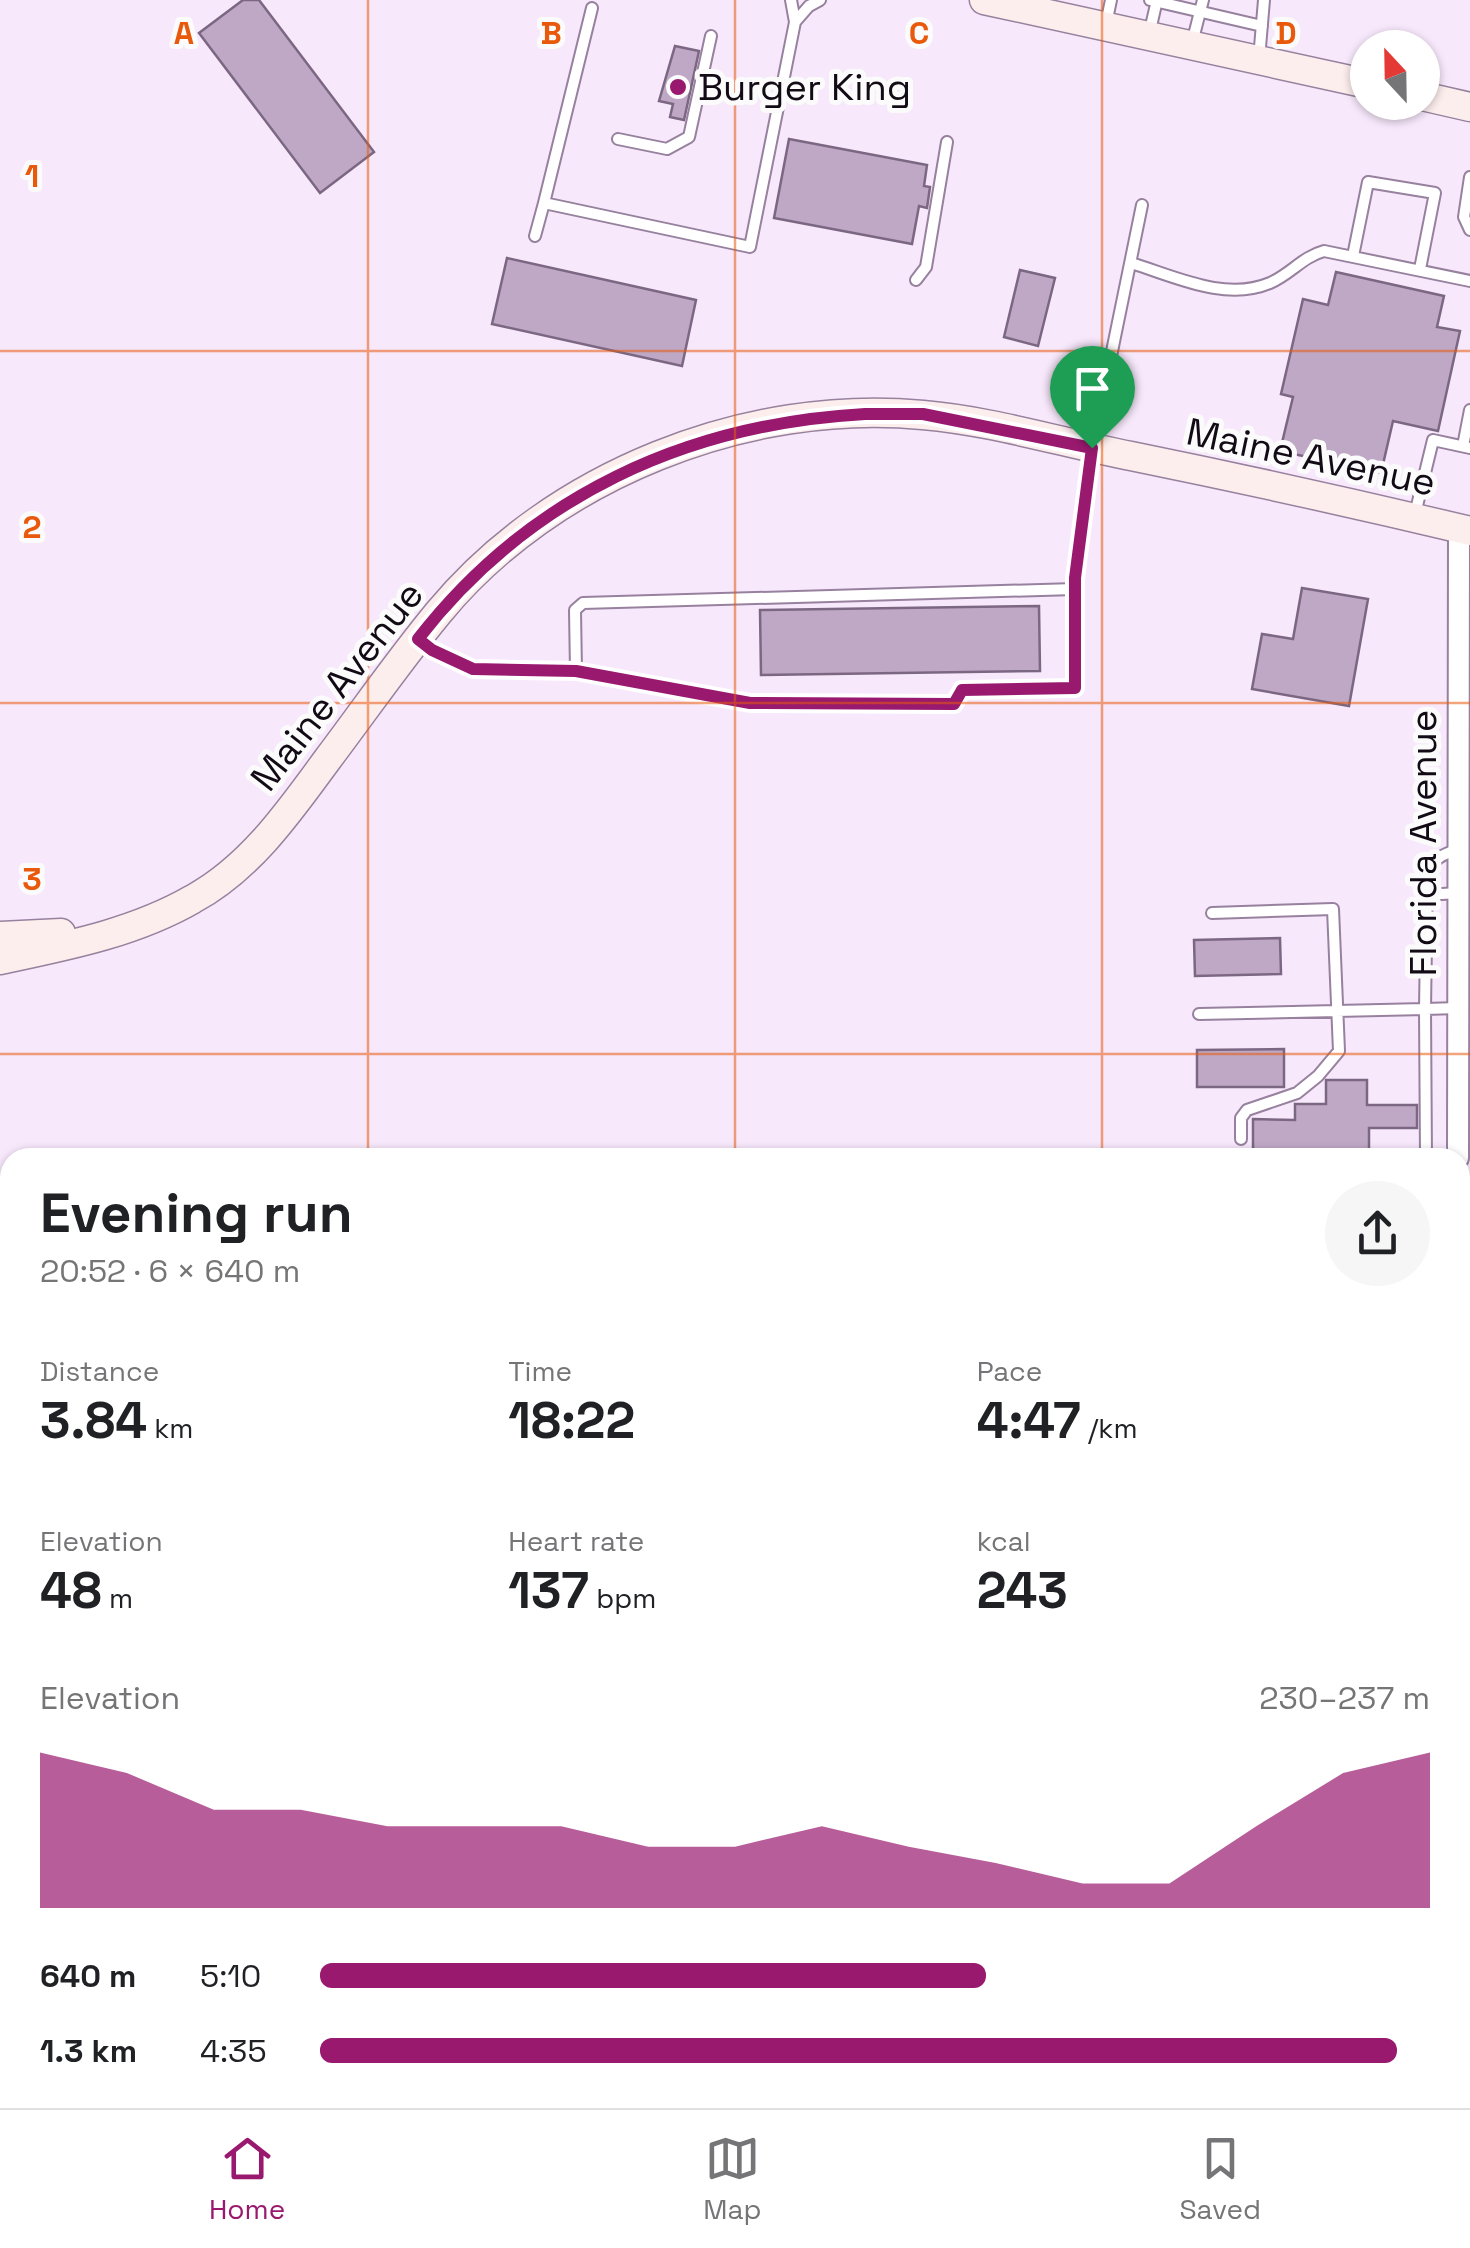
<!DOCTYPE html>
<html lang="en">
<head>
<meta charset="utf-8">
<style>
  :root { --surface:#fff; --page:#f6f6f6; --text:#202124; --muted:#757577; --line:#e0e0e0; --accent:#99196f }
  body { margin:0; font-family:"Space Grotesk",sans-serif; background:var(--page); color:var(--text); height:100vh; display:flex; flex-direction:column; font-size:38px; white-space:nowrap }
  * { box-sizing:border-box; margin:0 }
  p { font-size:32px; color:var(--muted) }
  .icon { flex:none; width:55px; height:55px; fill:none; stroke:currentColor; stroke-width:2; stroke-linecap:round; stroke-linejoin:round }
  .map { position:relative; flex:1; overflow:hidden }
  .panel { position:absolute; left:0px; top:1148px; width:1470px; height:962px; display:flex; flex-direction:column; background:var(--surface); border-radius:30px 30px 0 0; box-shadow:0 2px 8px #0004 }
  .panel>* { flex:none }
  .needle { width:65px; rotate:338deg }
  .buttons { position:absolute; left:1350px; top:30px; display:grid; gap:20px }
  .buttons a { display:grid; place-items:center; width:90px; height:90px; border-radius:50%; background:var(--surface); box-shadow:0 2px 8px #0004; font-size:50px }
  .pin { position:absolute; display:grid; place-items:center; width:85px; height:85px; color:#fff; margin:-102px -42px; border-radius:50% 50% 50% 0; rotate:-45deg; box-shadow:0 0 10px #0007 }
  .pin .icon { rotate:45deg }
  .round { display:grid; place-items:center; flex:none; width:105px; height:105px; border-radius:52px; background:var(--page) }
  .head { display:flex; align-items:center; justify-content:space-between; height:170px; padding:0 40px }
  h1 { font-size:55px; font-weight:700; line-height:75px }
  .stats { display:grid; grid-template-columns:repeat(3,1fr); gap:15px; height:170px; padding:10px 40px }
  .stats div { display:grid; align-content:center }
  .stats b { font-size:50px; font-weight:700 }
  .stats small { font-size:28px; font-weight:400 }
  .stats p { font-size:28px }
  .chart { height:280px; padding:20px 40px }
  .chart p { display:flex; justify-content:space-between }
  .chart svg { width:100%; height:180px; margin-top:10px; fill:var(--accent); opacity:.7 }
  ul { padding:0 40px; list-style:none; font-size:32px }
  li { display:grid; grid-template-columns:160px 120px 1fr; align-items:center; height:75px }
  li i { height:25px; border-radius:12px; background:var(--accent) }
  .tab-bar { display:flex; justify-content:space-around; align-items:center; height:140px; border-top:2px solid var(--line); background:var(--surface); font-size:28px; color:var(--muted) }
  .tab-bar a { display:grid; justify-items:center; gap:5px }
  .tab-bar .selected { color:var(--accent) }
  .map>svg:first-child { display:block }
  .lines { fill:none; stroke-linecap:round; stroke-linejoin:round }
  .taxiway { stroke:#afa2b3; stroke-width:48 }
  .building { fill:#bfa8c6; stroke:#7c6783; stroke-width:2.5 }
  .lane-casing { stroke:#97819e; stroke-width:14 }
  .street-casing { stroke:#97819e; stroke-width:24 }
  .secondary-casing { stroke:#97819e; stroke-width:31 }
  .lane { stroke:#fff; stroke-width:10 }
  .street { stroke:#fff; stroke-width:20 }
  .secondary { stroke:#fdeeee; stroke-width:28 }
  .route-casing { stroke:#fff; stroke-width:20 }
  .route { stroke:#99196f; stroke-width:12 }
  .grid { fill:none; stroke:#e8590c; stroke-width:2.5; stroke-opacity:0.55 }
  .poi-dot { fill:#99196f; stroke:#fbfbfb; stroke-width:4 }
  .labels { text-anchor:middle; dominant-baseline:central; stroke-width:10; stroke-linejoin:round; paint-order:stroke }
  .poi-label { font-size:38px; fill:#120a15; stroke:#fbfbfb; text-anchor:start }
  .street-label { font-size:38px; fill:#120a15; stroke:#fbfbfb }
  .grid-label { font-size:32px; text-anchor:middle; font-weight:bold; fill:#e8590c; stroke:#fbfbfb; stroke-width:10; stroke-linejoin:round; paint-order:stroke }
</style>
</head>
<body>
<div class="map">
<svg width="1470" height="2108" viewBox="0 0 1470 2108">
  <rect width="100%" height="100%" fill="#f7e8fb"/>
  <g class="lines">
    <path class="taxiway" d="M548,2100V2108"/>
  </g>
  <path class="building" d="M243,0H259L374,152L320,193L199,33Z
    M675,46L699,51L684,120L670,117L673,104L659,101Z
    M789,139L927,165L924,186L930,187L927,208L919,206L912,244L774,218Z
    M507,258L696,300L682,366L492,324Z
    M1020,270L1055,278L1038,346L1004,337Z
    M1336,272L1444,296L1437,327L1460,331L1438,431L1393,421L1381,473L1280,451L1293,397L1281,394L1303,299L1328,305Z
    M1302,588L1368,599L1349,706L1252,689L1262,634L1293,639Z
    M1039,606L1040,671L761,675L760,610Z
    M1280,938L1281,974L1195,976L1194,940Z
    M1284,1049V1087H1197V1050Z
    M1326,1080H1367V1105H1417V1128H1369V1158H1253V1119L1295,1120V1104H1326Z"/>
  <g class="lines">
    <g class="lane-casing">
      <path id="lane" d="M791,0L795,22L809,6L820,0
        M1150,0L1262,26
        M592,8L544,203L750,247L795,22
        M1106,24L1111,0
        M1149,35L1157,0
        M1192,43L1203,0
        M1259,59L1264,0
        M618,139L667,149L689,137L711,36
        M1470,177L1464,217L1470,230
        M535,236L544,203
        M1353,256L1368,182L1435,193L1420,269
        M1131,263C1174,276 1225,302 1270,283C1291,274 1302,257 1324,251L1470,281
        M916,280L926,267L947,142
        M1463,446L1470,410
        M1415,514L1433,440L1470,448
        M418,640L473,669L576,671L750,703L954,704L962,690L1075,688V578L1092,449L1142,205
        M576,671L575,610L583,603L1075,589
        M1426,895L1458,893
        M1212,913L1333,909L1339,1051L1318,1076L1297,1093L1247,1110L1241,1118V1139
        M1199,1014L1425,1009L1427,875C1433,858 1442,855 1458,849
        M1426,1158L1425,1009L1458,1008"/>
    </g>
    <g class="street-casing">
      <path id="street" d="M1458,1158L1459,528
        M1460,1325H1470
        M1460,1536L1470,2037"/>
    </g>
    <g class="secondary-casing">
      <path id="secondary" d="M984,0L1368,84
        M1422,96L1470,107
        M0,936L61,933
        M0,960C66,946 134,933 193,899C250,868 289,812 327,760C364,711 400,659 439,612C552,475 748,398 923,415C993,421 1063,443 1131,456C1244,479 1357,504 1470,531
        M0,1964L10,1973
        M210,2100L214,2108"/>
    </g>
    <use href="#lane" class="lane"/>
    <use href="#street" class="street"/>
    <use href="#secondary" class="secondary"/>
  </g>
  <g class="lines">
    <g class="route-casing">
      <path id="route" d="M865,414H923L1092,448L1075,578V688L962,690L954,704L750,703L576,671L473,669L432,650L418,639C529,496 686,424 865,414Z"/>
    </g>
    <use href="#route" class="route"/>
  </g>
  <path class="grid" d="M368,0V1158M735,0V1158M1102,0V1158M0,351H1470M0,703H1470M0,1054H1470M0,1405H10M1460,1405H1470M0,1757H10M1460,1757H1470M368,2100V2108M735,2100V2108M1102,2100V2108"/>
  <circle class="poi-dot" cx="678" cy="87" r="10"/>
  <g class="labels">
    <g class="poi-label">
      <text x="698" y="87">Burger King</text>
    </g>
    <g class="street-label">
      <text transform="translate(1311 457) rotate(12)">Maine Avenue</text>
      <text transform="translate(337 686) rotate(-52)">Maine Avenue</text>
      <text transform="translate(1423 843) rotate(-90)">Florida Avenue</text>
    </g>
  </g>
  <g class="grid-label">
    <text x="184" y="44">A</text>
    <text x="551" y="44">B</text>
    <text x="919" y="44">C</text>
    <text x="1286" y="44">D</text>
    <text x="32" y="187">1</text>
    <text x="32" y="538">2</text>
    <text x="32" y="890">3</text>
  </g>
</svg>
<div class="buttons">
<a><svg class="needle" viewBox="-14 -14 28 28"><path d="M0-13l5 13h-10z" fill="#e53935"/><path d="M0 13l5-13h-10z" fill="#757577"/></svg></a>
</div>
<div class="pin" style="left:1092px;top:448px;background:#1e9e55"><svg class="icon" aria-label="arrive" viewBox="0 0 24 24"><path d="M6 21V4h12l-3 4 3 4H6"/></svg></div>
<section class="panel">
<div class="head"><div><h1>Evening run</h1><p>20:52 · 6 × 640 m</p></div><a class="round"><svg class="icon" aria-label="share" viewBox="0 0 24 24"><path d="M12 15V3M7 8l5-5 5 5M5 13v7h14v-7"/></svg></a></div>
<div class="stats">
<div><p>Distance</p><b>3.84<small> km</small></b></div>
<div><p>Time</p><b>18:22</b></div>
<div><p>Pace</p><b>4:47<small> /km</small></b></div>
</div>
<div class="stats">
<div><p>Elevation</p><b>48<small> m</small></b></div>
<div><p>Heart rate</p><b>137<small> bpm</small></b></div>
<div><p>kcal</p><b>243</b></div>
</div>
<div class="chart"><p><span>Elevation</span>230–237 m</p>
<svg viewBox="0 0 160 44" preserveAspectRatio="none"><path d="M0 44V6L10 11L20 20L30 20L40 24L50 24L60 24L70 29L80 29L90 24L100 29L110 33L120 38L130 38L140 24L150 11L160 6V44z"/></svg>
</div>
<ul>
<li><b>640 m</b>5:10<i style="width:60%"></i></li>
<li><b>1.3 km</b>4:35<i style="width:97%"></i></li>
</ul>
</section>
</div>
<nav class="tab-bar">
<a class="selected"><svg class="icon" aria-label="home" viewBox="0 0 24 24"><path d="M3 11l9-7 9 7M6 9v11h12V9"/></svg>Home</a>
<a><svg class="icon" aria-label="map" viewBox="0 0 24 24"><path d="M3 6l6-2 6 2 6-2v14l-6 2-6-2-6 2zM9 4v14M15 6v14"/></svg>Map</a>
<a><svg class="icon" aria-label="saved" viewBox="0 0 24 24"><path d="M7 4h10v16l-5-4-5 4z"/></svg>Saved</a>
</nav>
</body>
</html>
